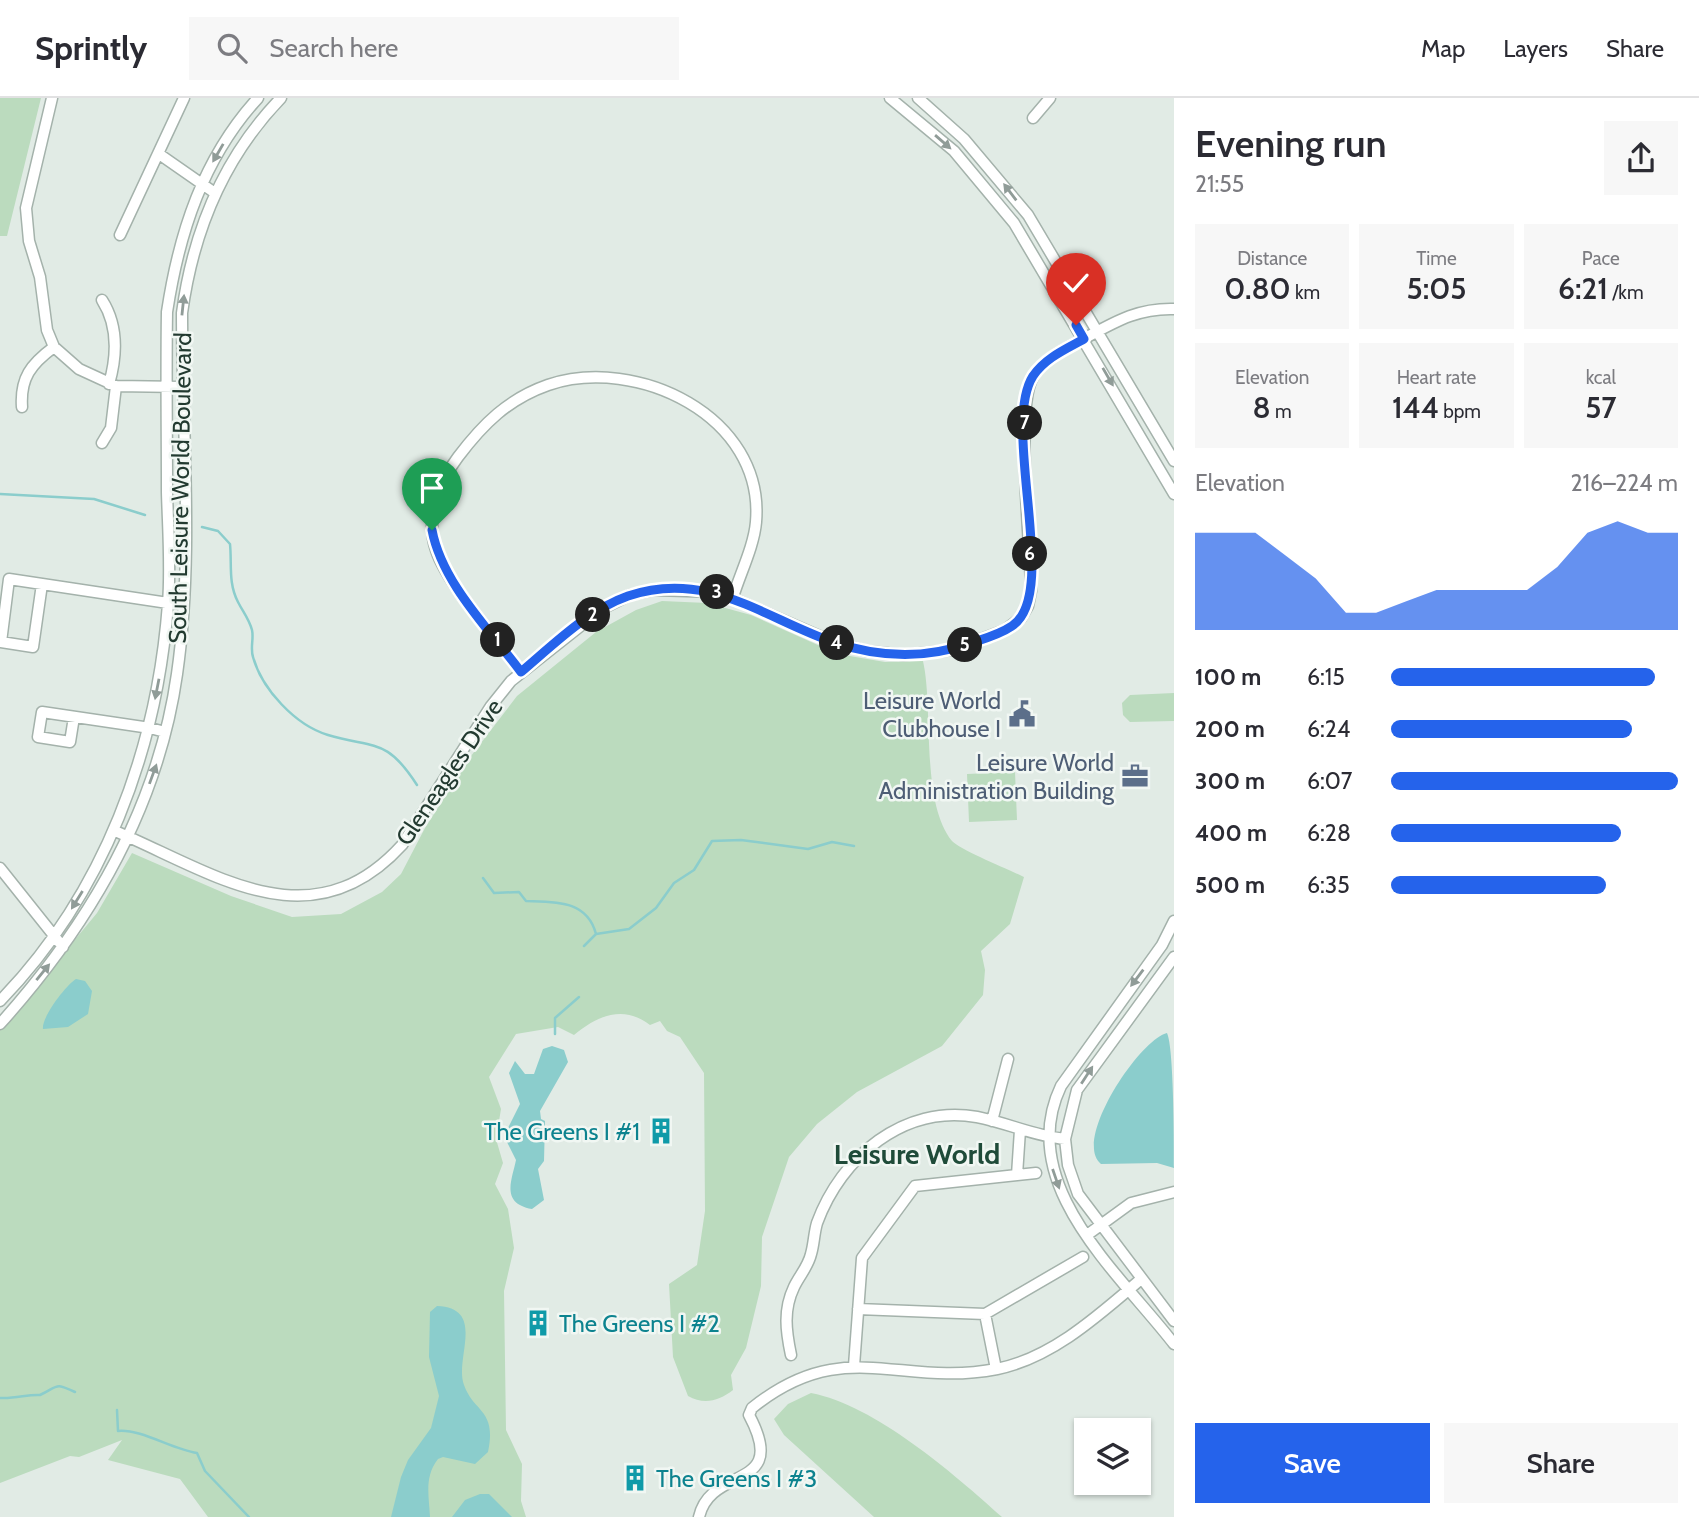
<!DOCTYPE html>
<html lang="en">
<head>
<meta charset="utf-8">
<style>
  :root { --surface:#fff; --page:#f7f7f7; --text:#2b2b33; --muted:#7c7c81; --line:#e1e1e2; --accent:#2563eb }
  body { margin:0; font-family:Cabin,sans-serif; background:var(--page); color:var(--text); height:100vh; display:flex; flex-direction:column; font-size:26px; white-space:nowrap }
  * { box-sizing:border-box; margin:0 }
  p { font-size:23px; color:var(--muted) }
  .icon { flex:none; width:38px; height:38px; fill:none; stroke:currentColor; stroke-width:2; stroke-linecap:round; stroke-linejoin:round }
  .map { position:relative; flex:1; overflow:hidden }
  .details { display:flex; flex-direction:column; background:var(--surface); width:525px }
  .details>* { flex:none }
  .tools { position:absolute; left:1074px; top:1320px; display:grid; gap:14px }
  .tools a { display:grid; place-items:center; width:77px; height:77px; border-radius:0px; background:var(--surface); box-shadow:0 2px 5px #0004; font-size:35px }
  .pin { position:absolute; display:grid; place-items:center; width:60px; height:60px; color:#fff; margin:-72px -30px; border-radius:50% 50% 50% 0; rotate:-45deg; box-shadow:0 0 7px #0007 }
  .pin .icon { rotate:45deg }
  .km { position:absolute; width:35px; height:35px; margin:-18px; border-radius:50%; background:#222; color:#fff; font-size:19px; line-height:35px; text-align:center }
  .round { display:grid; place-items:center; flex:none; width:74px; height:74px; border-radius:0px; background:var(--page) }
  .summary { display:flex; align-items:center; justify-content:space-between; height:119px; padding:0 21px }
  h1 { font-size:38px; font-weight:600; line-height:52px }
  .stats { display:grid; grid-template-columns:repeat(3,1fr); gap:10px; height:119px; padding:7px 21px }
  .stats div { display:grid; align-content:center; border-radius:0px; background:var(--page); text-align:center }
  .stats b { font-size:30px; font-weight:600 }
  .stats small { font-size:19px; font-weight:400 }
  .stats p { font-size:19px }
  .chart { height:196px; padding:14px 21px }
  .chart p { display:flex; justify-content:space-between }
  .chart svg { width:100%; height:126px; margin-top:7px; fill:var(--accent); opacity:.7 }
  .button { display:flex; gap:14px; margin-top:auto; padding:14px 21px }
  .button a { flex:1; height:80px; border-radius:0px; background:var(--accent); color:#fff; font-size:28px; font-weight:600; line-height:80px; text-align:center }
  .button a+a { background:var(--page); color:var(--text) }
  ul { padding:0 21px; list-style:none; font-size:23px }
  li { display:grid; grid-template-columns:112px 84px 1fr; align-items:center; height:52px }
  li i { height:18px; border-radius:9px; background:var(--accent) }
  header { display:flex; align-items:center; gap:42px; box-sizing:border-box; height:98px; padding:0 35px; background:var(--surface); border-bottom:2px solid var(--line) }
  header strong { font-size:33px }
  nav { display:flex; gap:38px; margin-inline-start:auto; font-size:24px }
  .search { width:490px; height:63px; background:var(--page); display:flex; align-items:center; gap:18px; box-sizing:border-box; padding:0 24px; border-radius:0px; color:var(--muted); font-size:26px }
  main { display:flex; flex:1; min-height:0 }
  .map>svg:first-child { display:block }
  .green { fill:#bbdbbe }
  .water { fill:#8bcdcc }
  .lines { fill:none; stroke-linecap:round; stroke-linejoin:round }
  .stream { stroke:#8bcdcc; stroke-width:2.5 }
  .minor-casing { stroke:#a4b2ab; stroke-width:13 }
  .minor { stroke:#fff; stroke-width:10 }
  .oneway { fill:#909c98 }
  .route-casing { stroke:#fff; stroke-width:14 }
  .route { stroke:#2563eb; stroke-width:9 }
  .labels { text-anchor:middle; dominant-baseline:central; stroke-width:5; stroke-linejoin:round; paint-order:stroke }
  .street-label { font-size:24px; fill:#223a30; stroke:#f1f7f3 }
  .service-label { font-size:24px; fill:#4e5e75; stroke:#f1f7f3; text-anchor:end }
  .culture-label { font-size:24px; fill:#0d838f; stroke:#f1f7f3; text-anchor:start }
  .quarter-label { font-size:28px; font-weight:bold; fill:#1f4b39; stroke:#f1f7f3 }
</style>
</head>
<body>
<header>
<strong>Sprintly</strong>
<div class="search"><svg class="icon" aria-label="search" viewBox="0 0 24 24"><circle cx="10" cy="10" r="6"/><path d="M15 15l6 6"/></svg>Search here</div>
<nav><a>Map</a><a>Layers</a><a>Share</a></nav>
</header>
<main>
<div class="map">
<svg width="1174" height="1419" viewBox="0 0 1174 1419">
  <rect width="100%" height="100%" fill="#e1ebe5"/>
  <path class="green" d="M0,0H41L7,138H0Z
    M662,503L707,505L751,517L838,556L885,564L923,563C934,612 920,703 952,743C960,752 1010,772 1024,779L1010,826L981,853L985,872L983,897L942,948L857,994L817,1026L789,1059L762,1139L761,1188L746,1250L731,1277L733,1292C719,1303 704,1307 688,1298L673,1259L669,1186L697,1167L705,1113L704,975L680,939L667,933L660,923L650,927C624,907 598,917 574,937L558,929L516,936L489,979L501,1011L496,1041L503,1065L495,1086L508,1111L514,1150L504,1193L506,1332L522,1366L521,1403L526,1419H208L180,1381L108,1362L122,1342L79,1359L70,1358L0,1385V932L97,815L132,755L231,798L292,819L341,816L382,794L401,776L425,730L471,658L517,598L596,534L636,512Z
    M1174,595V623L1130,624L1123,617L1122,605L1130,597Z
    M1015,674L1017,722L969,724L967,676Z
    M811,1295C875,1307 954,1376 1002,1419H874L784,1337L774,1321L788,1306Z"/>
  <path class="water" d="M76,881L85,883L92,893L88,916L68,929L43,931C41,920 66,887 76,881Z
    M1167,935C1174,950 1174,1046 1174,1070L1157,1065L1101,1066C1072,1043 1139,942 1167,935Z
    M552,948L564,952L568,964L540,1013L541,1021L545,1023L544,1063L538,1071L544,1102L532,1111C500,1105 512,1082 516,1062L504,1038L520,1006L509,975L515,963L525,976H534L543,951Z
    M437,1208C487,1210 454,1261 464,1287C474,1315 497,1311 488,1354L475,1366L443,1359L438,1361C424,1379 429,1398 430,1419H391L401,1379L408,1362L431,1330L439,1298L429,1259L430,1214Z
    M480,1396H489L512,1419H452L465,1402Z"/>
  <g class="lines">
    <path class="stream" d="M0,396L94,401L145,417
      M202,429L218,433L230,446C232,466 228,485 238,504C243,514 249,521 252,532C254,541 250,550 253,559C262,591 295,627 328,637C375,651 386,639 417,687
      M483,780L494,795L519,794L526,803C556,804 587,802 596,836L629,831L656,810L674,785L694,772L712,743L741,742L808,751L832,744L854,748
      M584,848L596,836
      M555,936V920L579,899
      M0,1300C16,1301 28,1296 40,1297C59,1288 54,1284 75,1294
      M117,1312L118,1333C142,1331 171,1351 197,1355L205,1373L249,1419"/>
    <g class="minor-casing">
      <path id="minor" d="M52,0L26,110L29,143L40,179L47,232L54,249L79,271L116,288L182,289
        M890,0L954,53L1014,125L1174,396
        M918,0L964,41L1028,117L1174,363
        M1033,20L1050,0
        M159,56L215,95
        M120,137L184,0
        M102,202C118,227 117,258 109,286
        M22,309C20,280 31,266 54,249
        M102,345L111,330L116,288
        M42,486L33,549L1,544L9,481L168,505L183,506
        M521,574C498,543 447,486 436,452C425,420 439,384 458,359C483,326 508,301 548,287C636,257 765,318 756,424C754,448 740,476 733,499
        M74,619L70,644L38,639L42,614L150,630L165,634
        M115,733C214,775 311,847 402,747L491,608L511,583L602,511L630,497L654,492L718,494L833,544L866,553L904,557L952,552L1005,532L1021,520L1028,508L1031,493C1031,449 1015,310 1033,279C1044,259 1070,249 1089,238C1118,222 1140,210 1174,211
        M0,770L63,849
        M1174,823L1162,847L1061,988C1014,1086 1120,1176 1174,1246
        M1174,859L1077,992L1065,1041L1068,1067L1078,1096L1174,1223
        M0,903C104,796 157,652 168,506C171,469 168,431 167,394C167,334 166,274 167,214C179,135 203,60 258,0
        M0,926C89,827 158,710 177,576C194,458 182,335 182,215C193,134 223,60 281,0
        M992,1023L1008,961
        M1017,1077L1036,1075
        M1087,1137L1131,1105L1174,1094
        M858,1211L985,1216L1083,1159
        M985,1216L996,1271
        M791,1257C786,1233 783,1212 794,1189C799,1178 808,1169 811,1156C814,1146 814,1135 817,1125C841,1059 904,1006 977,1019C1008,1025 1034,1038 1065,1041
        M854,1268L862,1160L915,1088L1017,1077L1020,1032
        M699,1419C711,1366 790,1394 749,1317L752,1310C844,1236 899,1290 997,1271C1052,1260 1099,1217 1140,1182"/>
    </g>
    <use href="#minor" class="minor"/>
  </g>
  <defs><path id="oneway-solid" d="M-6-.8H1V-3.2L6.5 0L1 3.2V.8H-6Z" transform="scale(1.75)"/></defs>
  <g class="oneway">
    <use href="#oneway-solid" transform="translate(943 44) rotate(41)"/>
    <use href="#oneway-solid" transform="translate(218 55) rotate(120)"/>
    <use href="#oneway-solid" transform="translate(1010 94) rotate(-127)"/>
    <use href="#oneway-solid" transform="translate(183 207) rotate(-84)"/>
    <use href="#oneway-solid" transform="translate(1108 279) rotate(60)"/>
    <use href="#oneway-solid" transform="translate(157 591) rotate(101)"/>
    <use href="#oneway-solid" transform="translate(153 676) rotate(-70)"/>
    <use href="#oneway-solid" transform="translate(77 802) rotate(122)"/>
    <use href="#oneway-solid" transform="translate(43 874) rotate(-51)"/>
    <use href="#oneway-solid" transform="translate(1137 880) rotate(127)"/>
    <use href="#oneway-solid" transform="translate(1087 977) rotate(-57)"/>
    <use href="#oneway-solid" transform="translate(1056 1081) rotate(71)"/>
  </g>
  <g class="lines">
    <g class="route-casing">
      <path id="route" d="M432,432C442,485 489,531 521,574C553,547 588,512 628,498C707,471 764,520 833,544C877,559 924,561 968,546C983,541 999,537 1012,528C1061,496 1000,330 1033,278C1045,260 1066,251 1084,241L1076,227"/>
    </g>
    <use href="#route" class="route"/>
  </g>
  <defs>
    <g id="civic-bare" transform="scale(2.1)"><path d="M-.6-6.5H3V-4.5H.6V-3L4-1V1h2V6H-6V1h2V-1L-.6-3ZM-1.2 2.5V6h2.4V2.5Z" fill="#5c6f8a" stroke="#f1f7f3" stroke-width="2.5" paint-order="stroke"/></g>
    <g id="office-bare" transform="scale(2.1)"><path d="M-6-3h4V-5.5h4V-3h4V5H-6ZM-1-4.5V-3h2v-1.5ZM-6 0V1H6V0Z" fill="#5c6f8a" stroke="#f1f7f3" stroke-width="2.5" paint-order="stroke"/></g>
    <g id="building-bare" transform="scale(2.1)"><path d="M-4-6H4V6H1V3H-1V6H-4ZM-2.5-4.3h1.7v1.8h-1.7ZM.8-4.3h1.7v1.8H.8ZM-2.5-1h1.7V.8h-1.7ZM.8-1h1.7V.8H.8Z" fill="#0f9aa8" stroke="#f1f7f3" stroke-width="2.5" paint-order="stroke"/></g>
  </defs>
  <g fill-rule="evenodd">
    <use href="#civic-bare" x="1022" y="616"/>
    <use href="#office-bare" x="1135" y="678"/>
    <use href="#building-bare" x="661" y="1033"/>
    <use href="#building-bare" x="538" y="1225"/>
    <use href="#building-bare" x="635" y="1380"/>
  </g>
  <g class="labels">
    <g class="street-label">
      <text transform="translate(180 390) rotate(-89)">South Leisure World Boulevard</text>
      <text transform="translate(449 674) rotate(-56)">Gleneagles Drive</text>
    </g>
    <g class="service-label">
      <text x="1001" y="602">Leisure World<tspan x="1001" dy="28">Clubhouse I</tspan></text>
      <text x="1114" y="664">Leisure World<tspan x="1114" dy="28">Administration Building</tspan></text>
    </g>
    <g class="culture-label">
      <text x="640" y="1033" text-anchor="end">The Greens I #1</text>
      <text x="559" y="1225">The Greens I #2</text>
      <text x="656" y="1380">The Greens I #3</text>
    </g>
    <g class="quarter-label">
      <text x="917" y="1056">Leisure World</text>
    </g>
  </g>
</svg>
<div class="tools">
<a><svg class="icon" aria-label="layers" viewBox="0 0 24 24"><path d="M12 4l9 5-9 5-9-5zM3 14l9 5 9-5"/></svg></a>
</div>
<div class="pin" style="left:432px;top:432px;background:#1e9e55"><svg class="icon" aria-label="arrive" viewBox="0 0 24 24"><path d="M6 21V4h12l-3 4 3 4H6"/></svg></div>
<div class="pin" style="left:1076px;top:227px;background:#d93025"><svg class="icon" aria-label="check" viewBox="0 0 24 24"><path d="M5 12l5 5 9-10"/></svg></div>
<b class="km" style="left:498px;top:542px">1</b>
<b class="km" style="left:593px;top:517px">2</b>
<b class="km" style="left:717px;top:494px">3</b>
<b class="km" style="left:837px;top:545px">4</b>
<b class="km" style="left:965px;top:547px">5</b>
<b class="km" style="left:1030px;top:456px">6</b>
<b class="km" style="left:1025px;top:325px">7</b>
</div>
<section class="details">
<div class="summary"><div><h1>Evening run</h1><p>21:55</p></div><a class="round"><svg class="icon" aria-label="share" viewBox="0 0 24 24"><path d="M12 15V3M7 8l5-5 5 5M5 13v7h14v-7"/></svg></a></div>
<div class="stats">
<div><p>Distance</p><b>0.80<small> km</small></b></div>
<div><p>Time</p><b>5:05</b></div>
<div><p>Pace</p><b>6:21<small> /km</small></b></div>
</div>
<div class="stats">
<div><p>Elevation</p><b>8<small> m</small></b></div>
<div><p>Heart rate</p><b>144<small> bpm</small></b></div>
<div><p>kcal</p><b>57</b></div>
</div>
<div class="chart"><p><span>Elevation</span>216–224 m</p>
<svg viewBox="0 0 160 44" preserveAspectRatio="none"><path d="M0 44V10L10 10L20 10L30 18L40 26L50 38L60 38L70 34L80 30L90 30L100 30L110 30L120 22L130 10L140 6L150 10L160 10V44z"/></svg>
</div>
<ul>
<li><b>100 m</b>6:15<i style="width:92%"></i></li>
<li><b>200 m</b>6:24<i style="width:84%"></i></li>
<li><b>300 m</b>6:07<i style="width:100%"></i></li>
<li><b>400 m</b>6:28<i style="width:80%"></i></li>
<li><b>500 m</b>6:35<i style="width:75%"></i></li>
</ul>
<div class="button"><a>Save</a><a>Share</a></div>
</section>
</main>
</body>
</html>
